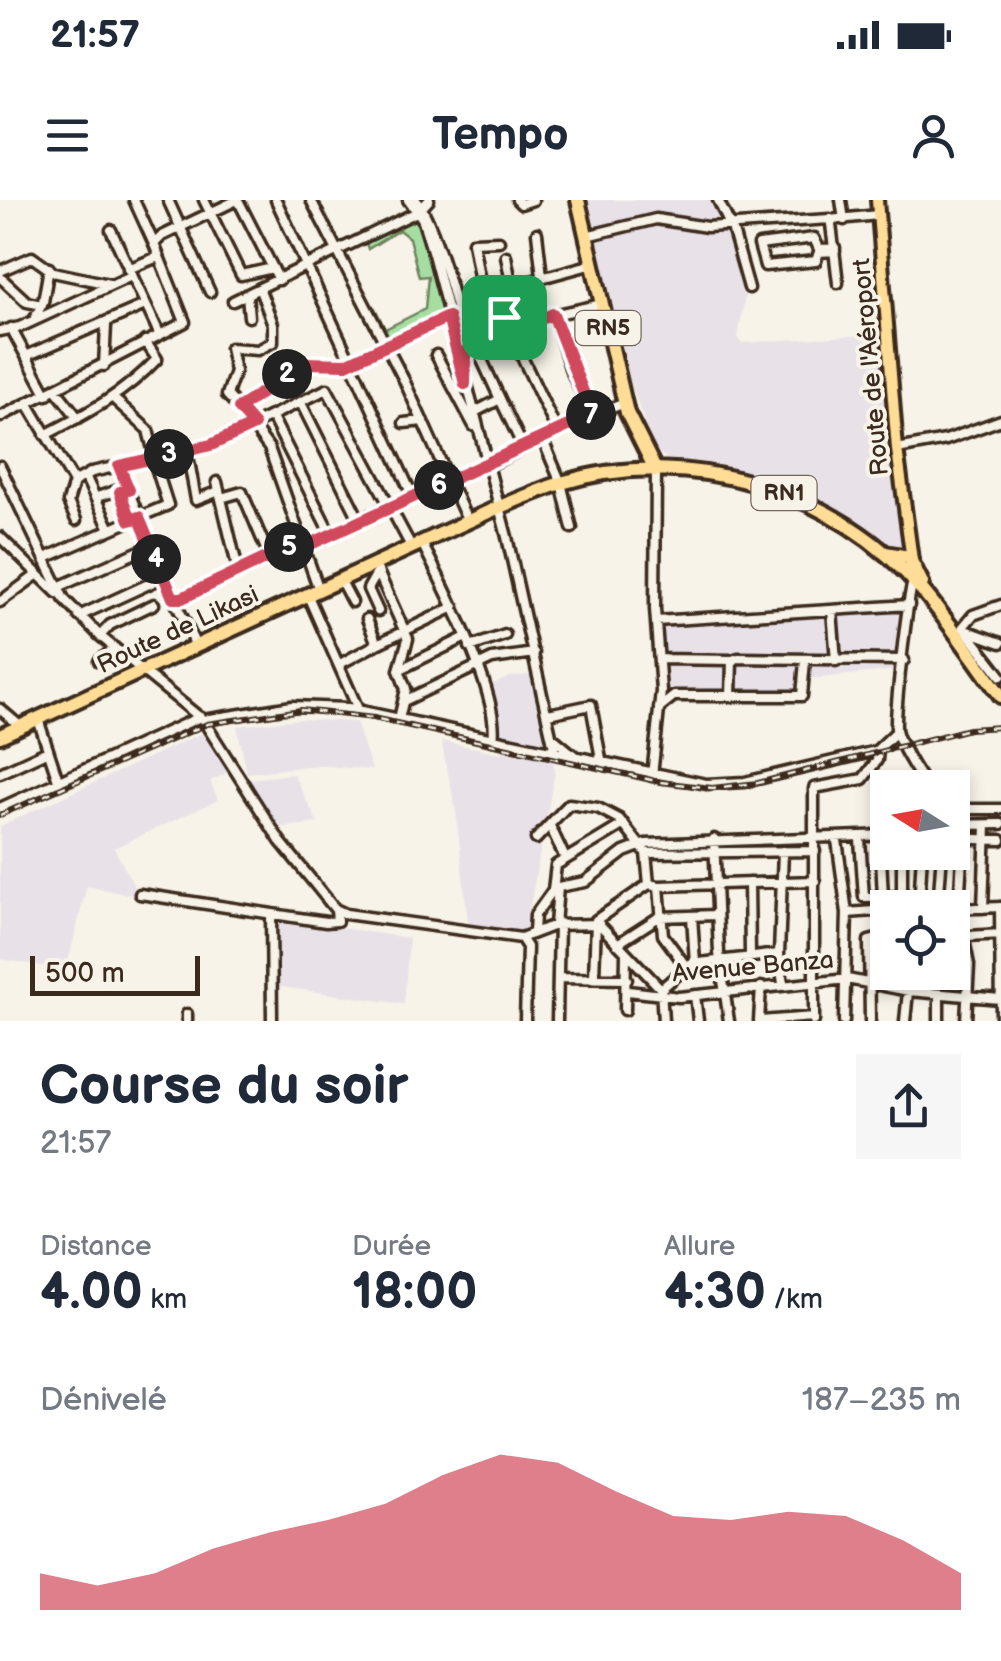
<!DOCTYPE html>
<html lang="fr">
<head>
<meta charset="utf-8">
<style>
  :root { --surface:#fff; --page:#f6f6f7; --text:#1f2937; --muted:#747a83; --accent:#d1495b }
  body { margin:0; font-family:"Balsamiq Sans",sans-serif; background:var(--page); color:var(--text); height:100vh; display:flex; flex-direction:column; font-size:38px; white-space:nowrap }
  * { box-sizing:border-box; margin:0 }
  p { font-size:32px; color:var(--muted) }
  .icon { flex:none; width:55px; height:55px; fill:none; stroke:currentColor; stroke-width:2; stroke-linecap:round; stroke-linejoin:round }
  .map { position:relative; height:821px; overflow:hidden }
  .sheet { display:flex; flex-direction:column; background:var(--surface); flex:1 }
  .sheet>* { flex:none }
  .needle { width:65px; rotate:281deg }
  .fabs { position:absolute; left:870px; top:570px; display:grid; gap:20px }
  .fabs a { display:grid; place-items:center; width:100px; height:100px; border-radius:0px; background:var(--surface); box-shadow:0 5px 15px #0003; font-size:50px }
  .scale { position:absolute; left:30px; bottom:25px; width:170px; box-sizing:border-box; padding-left:10px; border:5px solid #3b2a1e; border-top:0; font-size:28px; line-height:35px; white-space:nowrap; color:#3b2a1e; -webkit-text-stroke:8px #f7f3e8; paint-order:stroke }
  .pin { position:absolute; display:grid; place-items:center; width:85px; height:85px; color:#fff; margin:-42px; border-radius:20px; box-shadow:0 5px 15px #0006 }
  .km { position:absolute; width:50px; height:50px; margin:-25px; border-radius:50%; background:#222; color:#fff; font-size:28px; line-height:50px; text-align:center }
  .round { display:grid; place-items:center; flex:none; width:105px; height:105px; border-radius:0px; background:var(--page) }
  .head { display:flex; align-items:center; justify-content:space-between; height:170px; padding:0 40px }
  h1 { font-size:55px; font-weight:700; line-height:75px }
  .stats { display:grid; grid-template-columns:repeat(3,1fr); gap:15px; height:170px; padding:10px 40px }
  .stats div { display:grid; align-content:center }
  .stats b { font-size:50px; font-weight:700 }
  .stats small { font-size:28px; font-weight:400 }
  .stats p { font-size:28px }
  .chart { height:280px; padding:20px 40px }
  .chart p { display:flex; justify-content:space-between }
  .chart svg { width:100%; height:180px; margin-top:10px; fill:var(--accent); opacity:.7 }
  .status { display:flex; justify-content:space-between; align-items:center; height:70px; padding:0 50px; background:var(--surface); direction:ltr }
  .status svg { height:28px; fill:currentColor }
  header { display:flex; justify-content:space-between; align-items:center; height:130px; padding:0 40px; background:var(--surface); font-size:45px; font-weight:700 }
  .map>svg:first-child { display:block }
  .built { fill:#e9e1e8 }
  .green { fill:#a6dea2; stroke:#708460; stroke-width:2.5 }
  .lines { fill:none; stroke-linecap:round; stroke-linejoin:round }
  .minor-casing { stroke:#3b2a1e; stroke-width:15 }
  .major-casing { stroke:#3b2a1e; stroke-width:18 }
  .highway-casing { stroke:#3b2a1e; stroke-width:20 }
  .minor { stroke:#f7f3e8; stroke-width:8 }
  .major { stroke:#ffdd96; stroke-width:10 }
  .highway { stroke:#ffdd96; stroke-width:12 }
  .rail-casing { stroke:#3b2a1e; stroke-width:6 }
  .rail { stroke:#f7f3e8; stroke-width:2.5; stroke-dasharray:8; stroke-linecap:butt }
  .route-casing { stroke:#fff; stroke-width:20 }
  .route { stroke:#d1495b; stroke-width:12 }
  .labels { text-anchor:middle; dominant-baseline:central; stroke-width:8; stroke-linejoin:round; paint-order:stroke }
  .shield { fill:#f7f3e8; stroke:#73665b; stroke-width:2.5 }
  .shield-label { font-size:22px; font-weight:bold; fill:#3b2a1e }
  .street-label { font-size:25px; fill:#3b2a1e; stroke:#f7f3e8 }
</style>
</head>
<body>
<div class="status"><b>21:57</b><svg viewBox="0 0 49 12"><path d="M0 12V9h3v3zM5 12V6h3v6zM10 12V3h3v9zM15 12V0h3v12zM26 1h20v11H26zM47 4h2v5h-2z"/></svg></div>
<header><svg class="icon" aria-label="menu" viewBox="0 0 24 24"><path d="M4 6h16M4 12h16M4 18h16"/></svg>Tempo<svg class="icon" aria-label="person" viewBox="0 0 24 24"><circle cx="12" cy="8" r="4"/><path d="M4 21q1-7 8-7t8 7"/></svg></header>
<div class="map">
<svg width="1001" height="821" viewBox="0 0 1001 821">
  <rect width="100%" height="100%" fill="#f7f3e8"/>
  <filter id="ink" filterUnits="userSpaceOnUse"><feTurbulence type="fractalNoise" baseFrequency=".01" numOctaves="2"/><feDisplacementMap in="SourceGraphic" scale="20" xChannelSelector="R" yChannelSelector="G"/><feConvolveMatrix kernelMatrix="1 2 1 2 8 2 1 2 1" color-interpolation-filters="sRGB"/></filter>
  <g filter="url(#ink)">
    <path class="built" d="M586,0H713L743,67L746,90L738,138L741,143L879,134L902,351L898,354L825,309L676,268L653,247L625,167Z
      M907,407L900,470L808,479L807,499L664,498L660,422Z
      M536,474L555,571L525,733L468,723L456,611L441,541L501,553L481,489L510,477Z
      M300,519L356,522L372,570L318,565L247,573L237,526Z
      M202,533L228,572L210,581L218,600L114,648L140,697L87,686L66,770L0,759V626Z
      M293,574L318,623L275,628L249,579Z
      M273,718L409,738L404,804L274,786Z"/>
    <path class="green" d="M418,14L444,113L385,143L370,110L375,108L385,129L425,109L428,76L419,77L409,38L399,30L368,49L365,40Z"/>
    <g class="lines">
      <g class="minor-casing">
        <path id="minor" d="M134,0L154,44
          M168,0L210,92
          M204,0L241,75L273,68
          M238,0L279,80
          M276,0L413,297
          M311,0L404,180L468,322
          M408,0L422,18L433,54L507,337L555,553
          M416,0C436,22 472,150 466,180
          M517,0L521,4L533,0
          M718,0L730,25
          M841,0L844,20
          M829,20L878,15
          M831,24L838,83
          M111,30L159,133
          M733,31L749,88
          M537,33L542,76
          M586,36L656,19L707,27L830,19
          M835,48L819,49L814,38L759,45L765,66L816,61L819,52L835,51
          M506,56L511,83
          M128,69L158,57
          M0,71L32,57L53,72L109,84
          M0,77L27,102L42,105
          M260,90L273,124V142L258,150L230,148L235,171L227,195L239,208L306,163L346,164L448,117
          M482,94L593,64
          M247,95L249,117
          M233,101L419,11L429,0
          M457,111L482,94L473,42L499,41
          M553,114L570,168L592,215
          M34,120L43,102L49,68
          M11,128L47,195
          M0,131L20,127L131,76
          M494,139L490,122L503,117L557,231
          M476,147L500,199
          M466,151L544,117L602,104
          M436,155L474,226
          M26,156L145,105
          M104,166L106,125
          M56,190L78,218
          M114,199L148,230L155,257
          M301,203L360,321
          M28,204L74,282L92,272L211,245L327,189L412,348
          M239,208L269,248L319,390
          M473,213L500,199L523,247
          M0,217L185,122L154,44L162,36L237,0
          M272,217L331,335
          M404,223L423,221
          M45,235C88,213 124,194 157,159L145,141
          M542,238L561,283L572,328
          M897,249L946,240L1001,220
          M187,250L196,300L219,291
          M153,258L168,305L139,317L173,398L180,399L240,370
          M0,266L64,399L100,436L203,520L280,641L335,709L346,714L521,738L527,747L525,821
          M486,267L577,221L625,203
          M85,276L110,329
          M74,282L68,302L76,320
          M217,282L238,370L300,342
          M97,297L118,290L130,320
          M221,298L242,292L269,356
          M392,307L485,264
          M0,337L57,393
          M422,343C443,386 501,495 493,540
          M303,349L391,305
          M45,358L139,317L119,267
          M375,365L408,439L399,470L406,489L399,519
          M378,371L368,389L378,411
          M341,381L352,402
          M913,382C907,399 895,510 896,529C898,542 920,580 930,588
          M58,387L151,346
          M308,396L358,509
          M174,399L196,446
          M0,402L38,374
          M832,410L836,461
          M79,416L164,377
          M656,421L909,405
          M963,427L1001,476
          M963,427L973,415L1001,405
          M968,431L1001,443
          M100,436L110,425L154,404
          M377,444L454,407
          M470,447L505,435
          M660,459L732,460
          M99,461L115,448
          M340,464L377,444L367,419
          M399,470L466,437
          M731,497L732,460L738,458L904,460
          M406,500L492,459L534,453
          M659,508L674,496H802L805,460
          M0,509L20,526
          M548,514L591,505L602,564
          M38,519L59,583
          M203,520L292,506L348,508L706,584L745,582L876,551L896,532
          M553,538L576,557
          M0,573L48,551
          M652,576L661,491L655,409L656,271
          M0,608L200,517
          M952,609H1001
          M952,625L1001,624
          M550,626L565,658
          M880,637L883,697
          M952,638L1001,640
          M536,639L569,604L598,608L619,619L646,653L649,684L659,686L663,735L685,765
          M714,639L719,753L729,821
          M860,639L864,697L920,696
          M837,640L847,713L844,821
          M783,651L779,754L783,784
          M646,653L815,651
          M749,683L750,754
          M659,686L815,681
          M140,694L326,722L337,721L336,710
          M902,696V652
          M1000,707L1001,821
          M919,708L922,652
          M938,708L942,652
          M959,708L963,639
          M983,708L986,625
          M952,709L1001,707
          M847,713L888,710
          M271,714L272,821
          M692,716L695,763
          M555,725L599,724L661,789L663,821
          M534,732L535,715L553,690L556,665L624,624
          M963,734L969,765L966,821
          M952,737L1001,734
          M521,738L555,725L558,687L585,682L624,652L645,644L888,635
          M617,744L659,717L716,715
          M558,778L627,779
          M594,778L596,720L649,684
          M661,789L690,764L779,754
          M628,791L679,797L847,779L909,791L1000,799
          M939,794V821
          M695,795L698,821
          M625,810L626,754
          M187,814V821
          M557,821L559,723
          M759,821L761,787
          M760,821L814,817
          M814,821V588L863,579L877,560L878,550
          M870,821L869,741L888,736
          M905,821L910,772"/>
      </g>
      <g class="major-casing">
        <path id="major" d="M877,0L897,249L912,360"/>
      </g>
      <g class="highway-casing">
        <path id="highway" d="M578,0L627,213L656,271
          M885,353L909,357L922,383
          M0,536L497,308C518,300 539,290 561,283C690,244 837,290 923,391C951,424 975,461 1001,496"/>
      </g>
      <use href="#minor" class="minor"/>
      <use href="#major" class="major"/>
      <use href="#highway" class="highway"/>
      <g class="rail-casing">
        <path id="rail" d="M0,615L207,524L301,510L374,518L660,582L712,588L758,583L969,529L1001,527"/>
      </g>
      <use href="#rail" class="rail"/>
    </g>
  </g>
  <g class="lines" filter="url(#ink)">
    <g class="route-casing">
      <path id="route" d="M553,114L592,215L302,348L300,342L182,398H173L139,317L130,320L120,292L129,290L119,266L211,245L254,225L239,208L306,163L346,164L448,117L465,184L466,151L494,139L489,126L494,119L504,117L513,131Z"/>
    </g>
    <use href="#route" class="route"/>
  </g>
  <g class="labels">
    <g class="shield">
      <rect x="575.5" y="111" width="65" height="34" rx="8"/>
      <rect x="751.5" y="276" width="65" height="34" rx="8"/>
    </g>
    <g class="shield-label">
      <text x="608" y="128">RN5</text>
      <text x="784" y="293">RN1</text>
    </g>
    <g class="street-label">
      <text transform="translate(871 167) rotate(-95)">Route de l'Aéroport</text>
      <text transform="translate(178 430) rotate(-25)">Route de Likasi</text>
      <text transform="translate(753 767) rotate(-5)">Avenue Banza</text>
    </g>
  </g>
</svg>
<div class="fabs">
<a><svg class="needle" viewBox="-14 -14 28 28"><path d="M0-13l5 13h-10z" fill="#e53935"/><path d="M0 13l5-13h-10z" fill="#747a83"/></svg></a>
<a><svg class="icon" aria-label="locate" viewBox="0 0 24 24"><circle cx="12" cy="12" r="6"/><path d="M12 2v4M12 18v4M2 12h4M18 12h4"/></svg></a>
</div>
<div class="scale">500 m</div>
<div class="pin" style="left:504px;top:117px;background:#1e9e55"><svg class="icon" aria-label="arrive" viewBox="0 0 24 24"><path d="M6 21V4h12l-3 4 3 4H6"/></svg></div>
<b class="km" style="left:287px;top:174px">2</b>
<b class="km" style="left:169px;top:254px">3</b>
<b class="km" style="left:156px;top:359px">4</b>
<b class="km" style="left:289px;top:347px">5</b>
<b class="km" style="left:439px;top:285px">6</b>
<b class="km" style="left:591px;top:215px">7</b>
</div>
<section class="sheet">
<div class="head"><div><h1>Course du soir</h1><p>21:57</p></div><a class="round"><svg class="icon" aria-label="share" viewBox="0 0 24 24"><path d="M12 15V3M7 8l5-5 5 5M5 13v7h14v-7"/></svg></a></div>
<div class="stats">
<div><p>Distance</p><b>4.00<small> km</small></b></div>
<div><p>Durée</p><b>18:00</b></div>
<div><p>Allure</p><b>4:30<small> /km</small></b></div>
</div>
<div class="chart"><p><span>Dénivelé</span>187–235 m</p>
<svg viewBox="0 0 160 44" preserveAspectRatio="none"><path d="M0 44V35L10 38L20 35L30 29L40 25L50 22L60 18L70 11L80 6L90 8L100 15L110 21L120 22L130 20L140 21L150 27L160 35V44z"/></svg>
</div>
</section>
</body>
</html>
